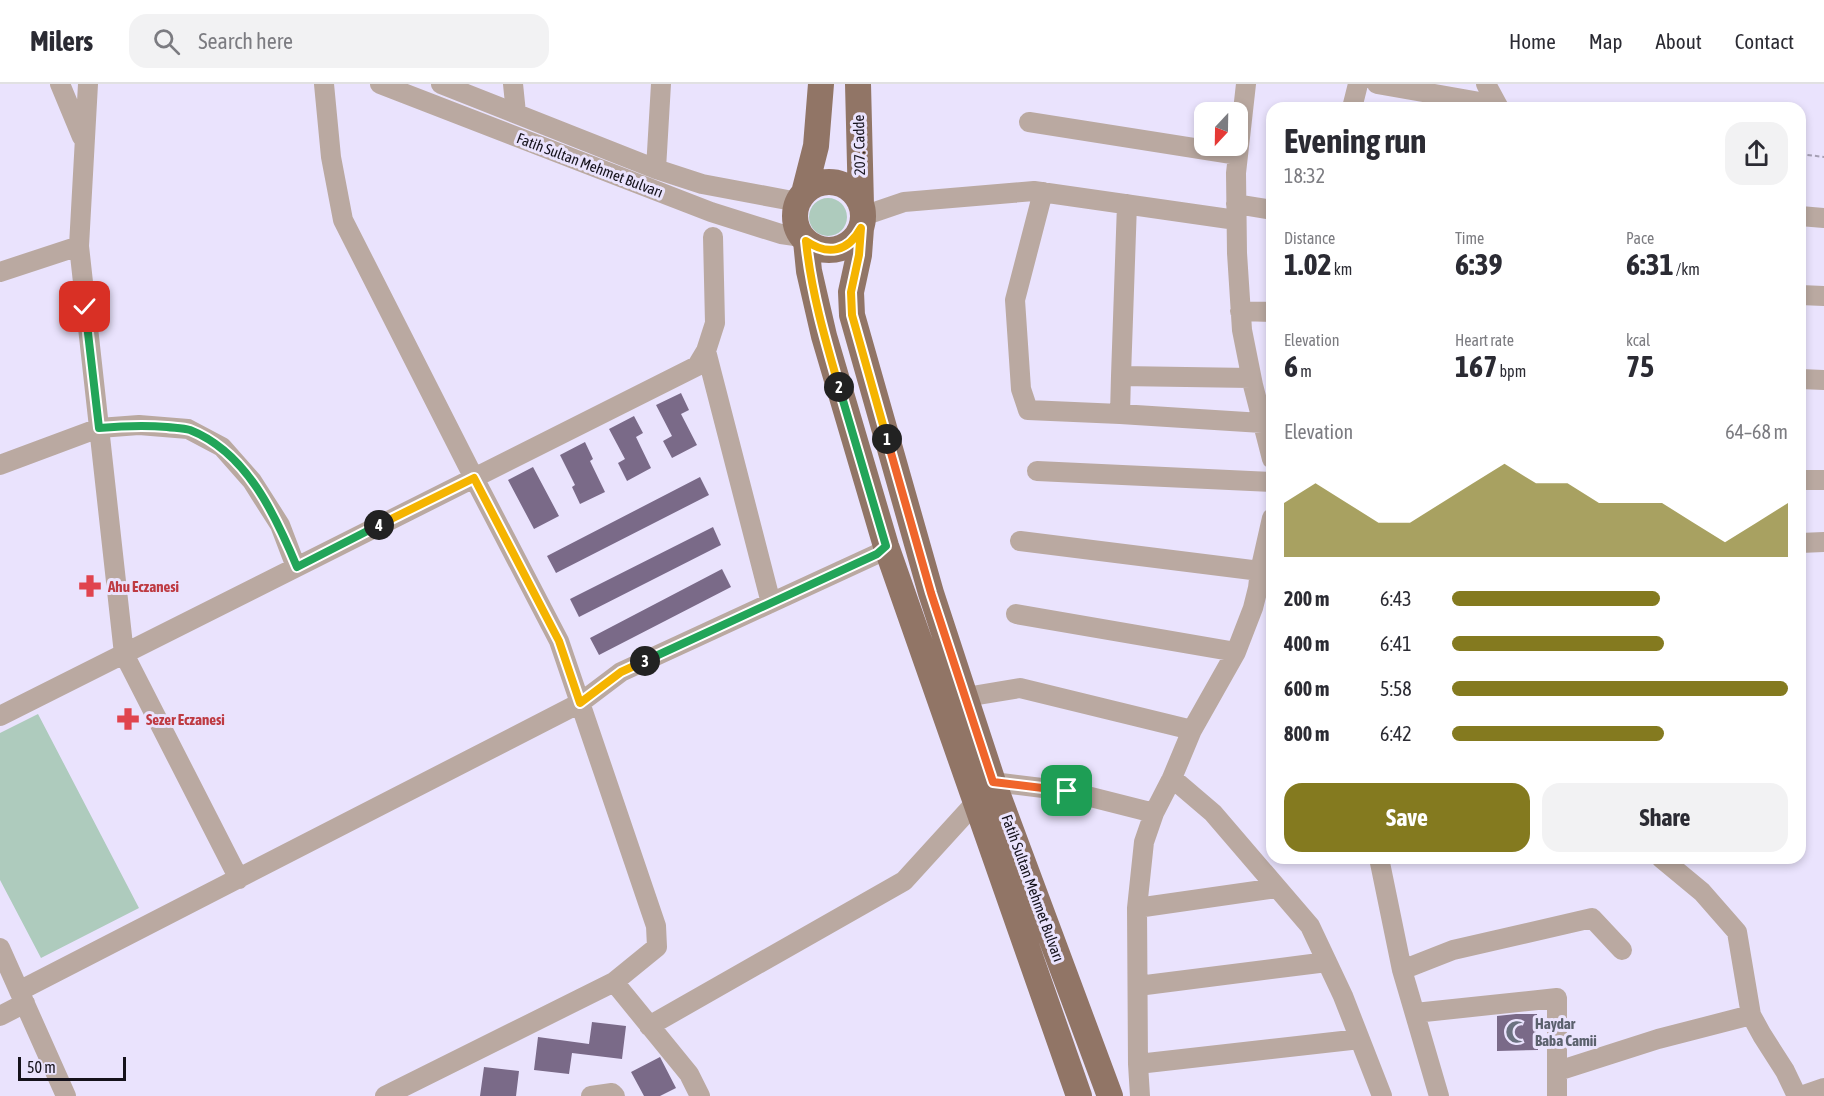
<!DOCTYPE html>
<html lang="en">
<head>
<meta charset="utf-8">
<style>
  :root { --surface:#fff; --page:#f2f2f3; --text:#2b2b33; --muted:#7c7c81; --line:#e1e1e2; --accent:#847a1f }
  body { margin:0; font-family:"Asap Condensed",sans-serif; background:var(--page); color:var(--text); height:100vh; display:flex; flex-direction:column; font-size:22px; white-space:nowrap }
  * { box-sizing:border-box; margin:0 }
  p { font-size:20px; color:var(--muted) }
  .icon { flex:none; width:33px; height:33px; fill:none; stroke:currentColor; stroke-width:2; stroke-linecap:round; stroke-linejoin:round }
  .map { position:relative; flex:1; overflow:hidden }
  .side { position:absolute; left:1266px; top:18px; width:540px; height:762px; display:flex; flex-direction:column; background:var(--surface); border-radius:18px; box-shadow:0 3px 9px #0003 }
  .side>* { flex:none }
  .needle { width:39px; rotate:202deg }
  .buttons { position:absolute; left:1194px; top:18px; display:grid; gap:12px }
  .buttons a { display:grid; place-items:center; width:54px; height:54px; border-radius:12px; background:var(--surface); box-shadow:0 3px 9px #0003; font-size:30px }
  .scale { position:absolute; left:18px; bottom:15px; width:108px; box-sizing:border-box; padding-left:6px; border:3px solid #15121b; border-top:0; font-size:16px; line-height:21px; white-space:nowrap; color:#15121b; -webkit-text-stroke:4px #eae3fd; paint-order:stroke }
  .pin { position:absolute; display:grid; place-items:center; width:51px; height:51px; color:#fff; margin:-26px; border-radius:12px; box-shadow:0 3px 9px #0006 }
  .km { position:absolute; width:30px; height:30px; margin:-15px; border-radius:50%; background:#222; color:#fff; font-size:16px; line-height:30px; text-align:center }
  .round { display:grid; place-items:center; flex:none; width:63px; height:63px; border-radius:18px; background:var(--page) }
  .headline { display:flex; align-items:center; justify-content:space-between; height:102px; padding:0 18px }
  h1 { font-size:33px; font-weight:700; line-height:45px }
  .figures { display:grid; grid-template-columns:repeat(3,1fr); gap:9px; height:102px; padding:6px 18px }
  .figures div { display:grid; align-content:center }
  .figures b { font-size:30px; font-weight:700 }
  .figures small { font-size:16px; font-weight:400 }
  .figures p { font-size:16px }
  .chart { height:168px; padding:12px 18px }
  .chart p { display:flex; justify-content:space-between }
  .chart svg { width:100%; height:108px; margin-top:6px; fill:var(--accent); opacity:.7 }
  .action { display:flex; gap:12px; margin-top:auto; padding:12px 18px }
  .action a { flex:1; height:69px; border-radius:18px; background:var(--accent); color:#fff; font-size:24px; font-weight:700; line-height:69px; text-align:center }
  .action a+a { background:var(--page); color:var(--text) }
  ul { padding:0 18px; list-style:none; font-size:20px }
  li { display:grid; grid-template-columns:96px 72px 1fr; align-items:center; height:45px }
  li i { height:15px; border-radius:8px; background:var(--accent) }
  header { display:flex; align-items:center; gap:36px; box-sizing:border-box; height:84px; padding:0 30px; background:var(--surface); border-bottom:2px solid var(--line) }
  header strong { font-size:28px }
  nav { display:flex; gap:33px; margin-inline-start:auto; font-size:21px }
  .search { width:420px; height:54px; background:var(--page); display:flex; align-items:center; gap:15px; box-sizing:border-box; padding:0 21px; border-radius:18px; color:var(--muted); font-size:22px }
  .map>svg:first-child { display:block }
  .green { fill:#aecbbd }
  .building { fill:#7a6a88 }
  .lines { fill:none; stroke-linecap:round; stroke-linejoin:round }
  .path { stroke:#a59fb4; stroke-width:2; stroke-dasharray:4.5 3; stroke-linecap:butt }
  .minor { stroke:#baa9a1; stroke-width:20 }
  .major { stroke:#917566; stroke-width:26 }
  .split-1-casing { stroke:#fff; stroke-width:12 }
  .split-2-casing { stroke:#fff; stroke-width:12 }
  .split-3-casing { stroke:#fff; stroke-width:12 }
  .split-4-casing { stroke:#fff; stroke-width:12 }
  .split-5-casing { stroke:#fff; stroke-width:12 }
  .split-1 { stroke:#f0652b; stroke-width:8 }
  .split-2 { stroke:#f5b400; stroke-width:8 }
  .split-3 { stroke:#22a559; stroke-width:8 }
  .split-4 { stroke:#f5b400; stroke-width:8 }
  .split-5 { stroke:#22a559; stroke-width:8 }
  .labels { text-anchor:middle; dominant-baseline:central; stroke-width:6; stroke-linejoin:round; paint-order:stroke }
  .street-label { font-size:15px; fill:#15121b; stroke:#eae3fd }
  .health-label { font-size:15px; font-weight:bold; fill:#be3a42; stroke:#eae3fd; text-anchor:start }
  .worship-label { font-size:15px; font-weight:bold; fill:#5b616d; stroke:#eae3fd; text-anchor:start }
</style>
</head>
<body>
<header>
<strong>Milers</strong>
<div class="search"><svg class="icon" aria-label="search" viewBox="0 0 24 24"><circle cx="10" cy="10" r="6"/><path d="M15 15l6 6"/></svg>Search here</div>
<nav><a>Home</a><a>Map</a><a>About</a><a>Contact</a></nav>
</header>
<div class="map">
<svg width="1824" height="1012" viewBox="0 0 1824 1012">
  <rect width="100%" height="100%" fill="#eae3fd"/>
  <path class="green" d="M809 133a19 19 0 1 1 38 0a19 19 0 1 1-38 0Z
    M38,630L139,824L41,874L0,796V649Z"/>
  <path class="building" d="M681,309L689,326L681,330L697,361L672,374L663,357L672,352L656,321Z
    M634,332L643,349L636,353L651,384L627,397L618,379L625,375L609,345Z
    M585,358L593,375L590,377L605,408L580,420L572,403L575,401L560,371Z
    M533,383L559,432L534,445L508,396Z
    M700,393L709,411L556,489L547,472Z
    M713,443L721,461L579,533L570,515Z
    M722,485L731,503L599,571L590,554Z
    M1516,930H1537L1538,966L1497,967V932Z
    M592,938L626,942L622,975L572,969L569,990L534,986L538,953L589,960Z
    M660,973L676,1004L660,1012H644L631,988Z
    M484,983L519,987L516,1012H480Z"/>
  <g class="lines">
    <path class="path" d="M1800,70L1824,73"/>
    <path class="minor" d="M60,0L82,53
      M88,0L79,162L124,570L239,795
      M324,0L331,73L343,136L474,394L559,557L656,842L657,863L614,898L385,1012
      M380,0L711,128L781,150L802,153
      M441,0L656,85L702,100L798,118
      M513,0L516,29
      M1246,0L1236,89L1237,169L1242,246L1253,301L1272,375
      M1377,0L1497,21
      M1486,0L1499,24
      M1352,24L1358,0
      M1029,38L1238,71
      M656,85L661,0
      M1043,108L1015,216L1021,305L1028,326L1120,330L1262,339
      M1236,120L1272,126
      M863,132L904,118L1034,107L1236,136
      M1800,132L1824,134
      M0,188L79,162
      M1800,211L1824,212
      M1240,227L1272,228
      M706,267L771,519
      M1121,292L1127,120
      M1800,295L1824,296
      M1120,330L1121,292L1251,294
      M0,381L99,344L139,341L188,345L222,363L252,397L280,441L296,483
      M1037,387L1272,398
      M1800,396H1824
      M1020,457L1260,487
      M1800,459L1824,458
      M1016,530L1236,568
      M966,613L1020,604L1192,646
      M0,632L697,282L706,267L715,239L713,153
      M1172,694L1213,729L1310,842L1343,912L1382,1012
      M993,698L1067,707L1154,729
      M1379,774L1402,886L1439,1012
      M1661,774L1702,808L1737,848L1751,931L1762,951L1785,987L1797,1012
      M1137,824L1277,804
      M0,864L66,1012
      M1402,886L1453,866L1592,834L1622,866
      M614,898L689,990L700,1012
      M1138,902L1327,878
      M19,907L580,619L621,588L877,470L886,462
      M1415,929L1557,914V1012
      M0,932L25,919
      M649,942L904,797L976,718
      M1138,980L1360,955
      M1558,987L1658,955L1751,931
      M591,1012L612,1009L615,1012
      M1140,1012L1138,980L1137,824L1144,758L1154,729L1172,694L1192,646L1236,568L1253,524L1258,504L1260,487L1272,434
      M1801,1012L1824,1004"/>
    <path class="major" d="M858,0L861,121
      M795 132a34 34 0 1 1 68 0a34 34 0 1 1-68 0Z
      M804,109L816,62L821,0
      M861,144L859,171L851,208L852,231L931,509L993,698L1110,1012
      M806,157L809,187L824,252L886,462L1079,1012"/>
  </g>
  <g class="lines">
    <g class="split-1-casing">
      <path id="split-1" d="M887,355L931,509L993,698L1067,707"/>
    </g>
    <g class="split-2-casing">
      <path id="split-2" d="M839,303C825,255 811,207 806,157C828,172 848,168 861,144L859,171L851,208L852,231L887,355"/>
    </g>
    <g class="split-3-casing">
      <path id="split-3" d="M645,577L877,470L886,462L839,303"/>
    </g>
    <g class="split-4-casing">
      <path id="split-4" d="M379,441L474,394L559,557L580,619L621,588L645,577"/>
    </g>
    <g class="split-5-casing">
      <path id="split-5" d="M85,223L99,344C122,342 144,341 167,343C174,344 183,344 190,346C246,368 275,430 297,483L379,441"/>
    </g>
    <use href="#split-1" class="split-1"/>
    <use href="#split-2" class="split-2"/>
    <use href="#split-3" class="split-3"/>
    <use href="#split-4" class="split-4"/>
    <use href="#split-5" class="split-5"/>
  </g>
  <defs>
    <g id="pharmacy-bare" transform="scale(1.8)"><path d="M-2-6h4v4h4v4h-4v4h-4v-4h-4v-4h4Z" fill="#e0444e" stroke="#eae3fd" stroke-width="2.5" paint-order="stroke"/></g>
    <g id="mosque-bare" transform="scale(1.8)"><path d="M3.5-4.9A6 6 0 1 0 3.5 4.9A5 5 0 1 1 3.5-4.9Z" fill="#6b7280" stroke="#eae3fd" stroke-width="2.5" paint-order="stroke"/></g>
  </defs>
  <g fill-rule="evenodd">
    <use href="#pharmacy-bare" x="90" y="502"/>
    <use href="#pharmacy-bare" x="128" y="635"/>
    <use href="#mosque-bare" x="1517" y="948"/>
  </g>
  <g class="labels">
    <g class="street-label">
      <text transform="translate(859 61) rotate(-91)">207. Cadde</text>
      <text transform="translate(590 81) rotate(21)">Fatih Sultan Mehmet Bulvarı</text>
      <text transform="translate(1033 804) rotate(70)">Fatih Sultan Mehmet Bulvarı</text>
    </g>
    <g class="health-label">
      <text x="108" y="502">Ahu Eczanesi</text>
      <text x="146" y="635">Sezer Eczanesi</text>
    </g>
    <g class="worship-label">
      <text x="1535" y="939">Haydar<tspan x="1535" dy="17">Baba Camii</tspan></text>
    </g>
  </g>
</svg>
<div class="buttons">
<a><svg class="needle" viewBox="-14 -14 28 28"><path d="M0-13l5 13h-10z" fill="#e53935"/><path d="M0 13l5-13h-10z" fill="#7c7c81"/></svg></a>
</div>
<div class="scale">50 m</div>
<div class="pin" style="left:1067px;top:707px;background:#1e9e55"><svg class="icon" aria-label="arrive" viewBox="0 0 24 24"><path d="M6 21V4h12l-3 4 3 4H6"/></svg></div>
<div class="pin" style="left:85px;top:223px;background:#d93025"><svg class="icon" aria-label="check" viewBox="0 0 24 24"><path d="M5 12l5 5 9-10"/></svg></div>
<b class="km" style="left:887px;top:355px">1</b>
<b class="km" style="left:839px;top:303px">2</b>
<b class="km" style="left:645px;top:577px">3</b>
<b class="km" style="left:379px;top:441px">4</b>
<section class="side">
<div class="headline"><div><h1>Evening run</h1><p>18:32</p></div><a class="round"><svg class="icon" aria-label="share" viewBox="0 0 24 24"><path d="M12 15V3M7 8l5-5 5 5M5 13v7h14v-7"/></svg></a></div>
<div class="figures">
<div><p>Distance</p><b>1.02<small> km</small></b></div>
<div><p>Time</p><b>6:39</b></div>
<div><p>Pace</p><b>6:31<small> /km</small></b></div>
</div>
<div class="figures">
<div><p>Elevation</p><b>6<small> m</small></b></div>
<div><p>Heart rate</p><b>167<small> bpm</small></b></div>
<div><p>kcal</p><b>75</b></div>
</div>
<div class="chart"><p><span>Elevation</span>64–68 m</p>
<svg viewBox="0 0 160 44" preserveAspectRatio="none"><path d="M0 44V22L10 14L20 22L30 30L40 30L50 22L60 14L70 6L80 14L90 14L100 22L110 22L120 22L130 30L140 38L150 30L160 22V44z"/></svg>
</div>
<ul>
<li><b>200 m</b>6:43<i style="width:62%"></i></li>
<li><b>400 m</b>6:41<i style="width:63%"></i></li>
<li><b>600 m</b>5:58<i style="width:100%"></i></li>
<li><b>800 m</b>6:42<i style="width:63%"></i></li>
</ul>
<div class="action"><a>Save</a><a>Share</a></div>
</section>
</div>
</body>
</html>
